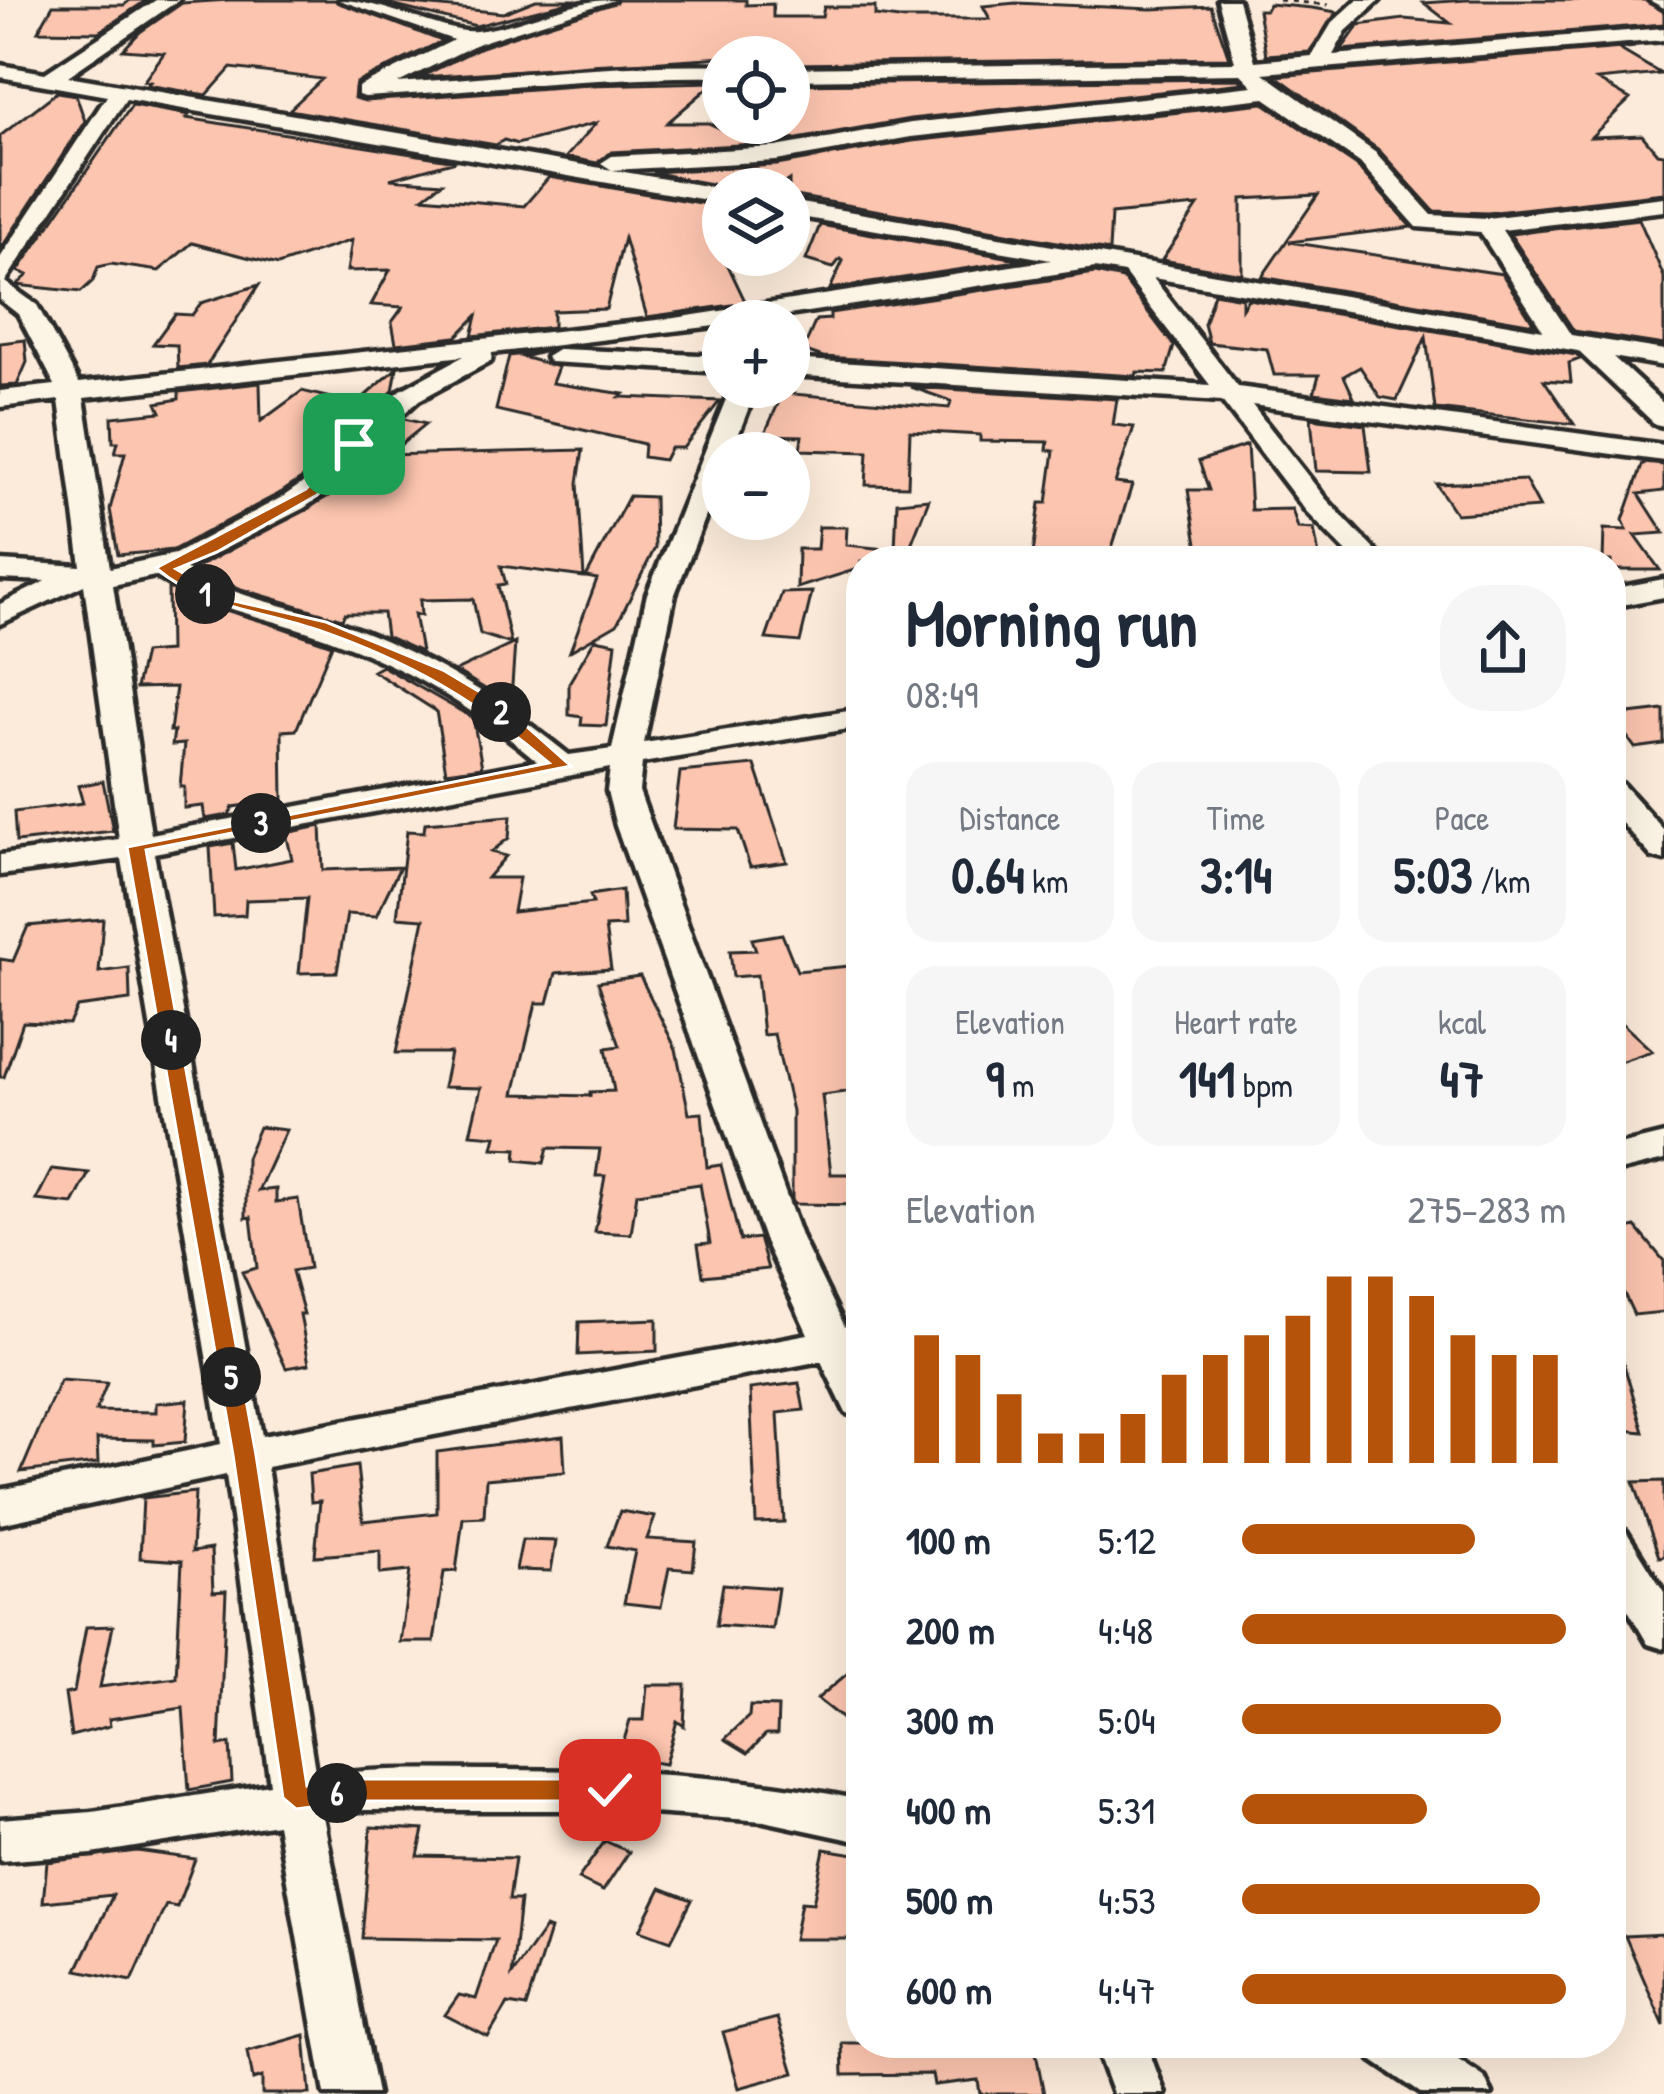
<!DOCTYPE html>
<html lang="en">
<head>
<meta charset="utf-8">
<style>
  :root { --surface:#fff; --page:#f6f6f7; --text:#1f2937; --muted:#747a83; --accent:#b45309 }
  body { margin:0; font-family:"Patrick Hand",sans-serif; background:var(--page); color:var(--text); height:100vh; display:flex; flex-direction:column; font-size:45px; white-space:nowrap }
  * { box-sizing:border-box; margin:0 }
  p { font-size:39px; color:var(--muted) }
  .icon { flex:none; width:66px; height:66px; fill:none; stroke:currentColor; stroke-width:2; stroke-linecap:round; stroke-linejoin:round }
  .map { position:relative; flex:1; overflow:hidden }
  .side { position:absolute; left:846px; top:546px; width:780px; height:1512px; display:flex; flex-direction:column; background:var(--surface); border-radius:48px; box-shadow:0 12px 48px #0002 }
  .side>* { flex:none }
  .controls { position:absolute; left:702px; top:36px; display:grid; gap:24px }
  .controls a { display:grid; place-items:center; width:108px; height:108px; border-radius:50%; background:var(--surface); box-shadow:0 12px 48px #0002; font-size:60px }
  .pin { position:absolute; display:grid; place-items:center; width:102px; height:102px; color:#fff; margin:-51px; border-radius:24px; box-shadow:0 6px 18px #0006 }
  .km { position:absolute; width:60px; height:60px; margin:-30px; border-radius:50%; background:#222; color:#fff; font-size:33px; line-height:60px; text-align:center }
  .round { display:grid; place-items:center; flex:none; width:126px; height:126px; border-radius:48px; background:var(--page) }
  .summary { display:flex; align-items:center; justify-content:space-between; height:204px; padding:0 60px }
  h1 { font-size:66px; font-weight:700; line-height:90px }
  .metrics { display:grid; grid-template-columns:repeat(3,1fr); gap:18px; height:204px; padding:12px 60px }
  .metrics div { display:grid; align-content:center; border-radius:30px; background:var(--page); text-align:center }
  .metrics b { font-size:51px; font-weight:700 }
  .metrics small { font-size:33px; font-weight:400 }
  .metrics p { font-size:33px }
  .chart { height:336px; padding:24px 60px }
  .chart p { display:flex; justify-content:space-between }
  .chart svg { width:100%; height:216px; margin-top:12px; stroke:var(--accent); stroke-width:6 }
  ul { padding:0 60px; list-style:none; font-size:39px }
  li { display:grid; grid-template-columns:192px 144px 1fr; align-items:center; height:90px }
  li i { height:30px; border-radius:15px; background:var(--accent) }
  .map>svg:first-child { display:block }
  .building { fill:#fcc5af; stroke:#2b2b2b; stroke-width:3 }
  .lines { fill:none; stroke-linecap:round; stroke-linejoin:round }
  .minor-casing { stroke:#2b2b2b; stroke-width:9 }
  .path { stroke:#2b2b2b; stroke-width:3; stroke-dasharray:6 6; stroke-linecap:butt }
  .minor { fill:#fcf5e5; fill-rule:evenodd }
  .route { fill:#b45309; stroke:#fff; stroke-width:3 }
</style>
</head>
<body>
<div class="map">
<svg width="1664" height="2094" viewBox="0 0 1664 2094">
  <rect width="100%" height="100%" fill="#fcebda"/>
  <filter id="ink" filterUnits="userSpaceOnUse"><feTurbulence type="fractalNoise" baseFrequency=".00833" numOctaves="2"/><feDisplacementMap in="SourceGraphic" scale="24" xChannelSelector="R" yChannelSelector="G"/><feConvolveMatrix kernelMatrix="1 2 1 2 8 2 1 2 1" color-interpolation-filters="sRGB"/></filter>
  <g filter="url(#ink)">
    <path class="building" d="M130,0H147L99,32L38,31L53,5H124Z
      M229,0H335L442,41L356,83L354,98L365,101L589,85L715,82L667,123H708L724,130L789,123V84L1239,79L1243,83L910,119L775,143L612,152L597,163L566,157L596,123L517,144L504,140L496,145L289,110L322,79L231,68L207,95L147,85L150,82L144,81L164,53L123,50L140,32L182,3Z
      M371,0L503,13L536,0H577L476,26Z
      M618,0H746V5L773,4V17H822L824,7H875V16L899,19H990L983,6L1016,3L1152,9L1211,6L1229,58L789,64V57H723L421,77L481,47Z
      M1466,0H1645L1664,12V24L1341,50L1359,25L1404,19L1450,23L1424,3Z
      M1269,4L1312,8L1337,12L1309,52L1266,55L1258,10H1266Z
      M1635,47L1619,49L1661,74L1597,80L1630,99L1591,137L1642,135L1657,153L1664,154V193L1487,213L1434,211L1379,150L1276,76Z
      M57,92L76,95L85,121L0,250V136Z
      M1264,103L1357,166L1411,227L1289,242L1502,274L1534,324L1262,277L1318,195L1242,199V274L1162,260L1198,206L1111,214L1109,251L789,195V180L775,189H728L653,172L777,165L912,141Z
      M132,105L189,115L186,118L456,161L390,179L442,183L423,197L524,206L549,177L723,207V222L715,227L723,229V255L746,303L647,317L624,238L606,309L553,311V327L472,336L477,316L456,337L396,344L392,322L403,307L371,305L390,270L347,271L352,240L278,265L192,243L159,271L111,264L98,267L93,281L81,292L17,285L28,275L18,271Z
      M1639,219L1664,277V345L1574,331L1510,234Z
      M820,225L1023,260L830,289L843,261L840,259L833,268L806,260Z
      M1095,273L1123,279L1174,346L1166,373L1137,372L1136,376L823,357L803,350L816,320L830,319V313Z
      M259,285L207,365L178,368L177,345L153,344L175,314L192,315L201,303Z
      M1214,293L1242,298V308L1248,299L1576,355L1580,359L1569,363L1571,382L1544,380L1574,424L1435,409L1426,337L1397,400L1380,397L1360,367L1344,376L1354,398L1314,393L1319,375H1274L1267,349L1209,343L1204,324Z
      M25,340L27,362L17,385L0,386V343Z
      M547,351L523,357L558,367L552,383L624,394L620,397L720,401L683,448H670L664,460L643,457L644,444L496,410L509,356Z
      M397,368L393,391L342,435L310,473L282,492L173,550L118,555L110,509L125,453H115L118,442H113L112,417L161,412L157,403L179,399V392L260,383L261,421L302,391L356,404Z
      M911,387L1117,399L1113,425L1134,427L1115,483L1132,485L1109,557L1032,561L1040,503H1047L1054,451L1047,450L1048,442L980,441V435L910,431L908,486L866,485L868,452L800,450L802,436L764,435L783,393L949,408L951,401Z
      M1311,418L1365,425L1371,472L1316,471Z
      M404,419L426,424L388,455L583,450L578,483L584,577L501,566L506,584L498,585L511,644L480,634L473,599L420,600L421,616L414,614L421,652L386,636L383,613H345L342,619L241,589L195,569L336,492L366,453Z
      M1247,445L1251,510L1292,509L1298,528L1314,529L1320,561H1200L1188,490H1209L1199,461Z
      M1643,463L1664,465V491L1639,494L1664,533L1635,535L1660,570H1611V561H1603L1604,529L1627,530L1623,520Z
      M1525,480L1540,508L1456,514L1436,484Z
      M629,496L654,497L655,548L617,624L570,651L597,579L586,577Z
      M929,499L908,552H913L904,561H861V568L797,588L798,549H817L819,527H847L846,545L895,550L897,502Z
      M168,588L332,645L296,730L282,731L283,800L233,807L229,815L205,819L203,806L184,808V787H180L184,744L172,745L174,731H170L176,687L136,688L144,653L169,651Z
      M812,592L800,642L766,639L782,593Z
      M595,639L616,643L606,726L581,725L582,717L569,715V683Z
      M515,643L512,685L495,695L456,671Z
      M382,666L473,718L482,767L446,772L436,711L373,671Z
      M1664,710V744L1635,748L1612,716Z
      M755,765L787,862L750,867L738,830L673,829L680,772Z
      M103,781L113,831L16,842L14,812L83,803L78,786Z
      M511,816L509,838L491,852L506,856L487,878H519L513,912L593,903L590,895L622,890L624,926L605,927L611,969L556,973L548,1003H536L514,1094L590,1096V1092L614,1091L606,1048L620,1046L598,982L640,976L676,1049L689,1114L702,1113L707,1167L721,1165L740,1240L759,1238L768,1269L703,1276L698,1244L710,1243L700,1184L637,1193L631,1234L595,1232L605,1176H596L600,1149L548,1148L544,1163L516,1160L517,1149L493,1148L496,1136L470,1134L481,1088L443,1087L450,1053H396L424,919L397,917L407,831L424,832L425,823Z
      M321,826L323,870L400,867L376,916L347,914L337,972L299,973L307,898L246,900L245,915L214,917L210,847L233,843L236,870L292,859L286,833Z
      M103,919L99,972L129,968L130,1000L77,1007L69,1024L23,1022L4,1077H0V959L13,961L28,926Z
      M782,934L797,971L861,965V1090L822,1095L831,1174H861V1205L794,1204L792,1199V1111L774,1034L763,1035L757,975L733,977L730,951L756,950L752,939Z
      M1611,1013L1652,1051L1611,1065Z
      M259,1127L286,1130L258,1191L276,1189V1202L298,1199L309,1268L292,1271L304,1314H300L309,1364L286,1368L242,1272L257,1268L251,1217L246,1218V1158Z
      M52,1169L89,1173L73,1204L36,1200Z
      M1636,1227L1664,1261V1312L1634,1315L1611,1266V1233Z
      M657,1319V1351L578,1355L579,1322Z
      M1611,1345H1618L1644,1432L1613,1429Z
      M60,1380L107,1383L96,1411L156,1412V1403L188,1400L185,1442L154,1445V1440L97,1439L98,1463L21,1472Z
      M799,1383L804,1410L778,1413L784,1522L756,1523L750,1389Z
      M563,1436L565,1472L486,1479L484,1517L463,1518L456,1571L444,1572L434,1642H400L410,1571L380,1574V1551L315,1556L320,1501L311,1502L309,1474L357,1466L363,1521L437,1513V1452Z
      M1664,1481V1556L1659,1557L1634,1482Z
      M195,1492L192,1552L211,1549L213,1592L226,1591L219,1746L230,1744L232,1782L189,1790L183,1708L109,1719L110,1726L71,1736L65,1694L74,1692L86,1627L113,1626L100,1687L176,1677L182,1561L140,1558L143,1498Z
      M620,1511L655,1517L647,1539L696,1542L693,1570L669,1568L661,1607L624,1603L635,1551L607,1546Z
      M522,1540L556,1541L551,1571L516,1570Z
      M723,1584L778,1588L772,1629L716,1625Z
      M861,1662V1707L845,1721L817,1699Z
      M647,1685H686L684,1726L677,1721L665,1764L619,1757L630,1720H644Z
      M750,1706L778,1707L777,1734H766L748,1753L725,1739L749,1716Z
      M371,1827L424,1830L418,1856L515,1858L509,1900H520L512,1975L545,1928L550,1930L526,2007L508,2004L488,2037L445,2015L459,1995L476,1999L496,1940L362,1938Z
      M605,1841L629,1852L603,1891L578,1879Z
      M824,1849L861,1855V1939H794L801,1902L813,1903Z
      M137,1851L195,1859L177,1907L166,1905L132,1981L77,1970L113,1895L43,1902L47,1862Z
      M661,1888L692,1900L671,1941L640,1930Z
      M1664,1934V2026L1625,1936Z
      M777,2018L794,2073L739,2088L723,2032Z
      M305,2035L310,2094H262V2077L253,2080L248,2051Z
      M842,2043H1034L1044,2094H980L978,2080L934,2085L932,2074L843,2075Z"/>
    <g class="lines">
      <g class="minor-casing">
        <path id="minor" d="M156,0H179L68,76L723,189V203L126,99L5,282L37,305L79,383L675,318L1051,260L789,215V201L1543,330L1480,232L1417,227L1360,163L1265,98L911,137L776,161L612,170L601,163L612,156L776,147L911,123L1253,86L1241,74L789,80V68L1235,62L1218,0H1238L1255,61L1312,56L1332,23L1357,0H1380L1346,31L1333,55L1664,28V40L1263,73L1376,153L1432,215L1487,218L1664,197V211L1502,230L1571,335L1664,350V366L1613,357L1664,404V426L1655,424L1578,351L1153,278L1238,387L1664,445V461L1252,405L1326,499L1385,561H1355L1306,511L1222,401L789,375V359L1210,385L1124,273L1095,268L749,321H723V325L492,353L491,361L419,400L363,450L333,488L304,508L185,569C232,597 284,604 335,621C422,651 498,697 569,755L612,749L647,594L731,387H757L731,453H723V473L675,594L644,743L861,709V727L642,763L639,791L802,1239L845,1327L861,1324V1417L846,1413L821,1361L267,1467L316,1777C375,1767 433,1770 492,1770C617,1770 738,1775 861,1800V1842L764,1821L610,1810H359L323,1816L377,2094H325L277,1824L92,1854L0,1861V1819L92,1812L270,1784L226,1475L0,1524V1490L221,1444L122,859L0,875V855L119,839L84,585L0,624V604L46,581L0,579V561L81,566L59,400L0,407V391L55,385L18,314L0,300V258L107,96L0,77V65L45,73ZM464,356L401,390L345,438L313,476L284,496L175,554L110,568L84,398ZM155,576C205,606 258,615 312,633C395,661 470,704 537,761L151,834L113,585ZM610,768L607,791L616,826L764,1239L808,1334L262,1436L154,853Z
          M339,0C383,0 448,35 476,31C524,26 565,0 614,0L479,43L398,83C507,76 614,62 723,65V77C604,75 484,90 365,97L358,95V87L454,40Z
          M1649,0H1664V8Z
          M559,349L723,356V372L550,362L546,357Z
          M1664,579V597L1611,607V589Z
          M1611,781L1622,784L1664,830V860L1652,857L1611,811Z
          M1664,1134V1160L1611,1173V1147Z
          M1611,1526L1626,1531L1664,1592V1649L1648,1644L1611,1581Z
          M1094,2043H1146L1165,2094H1113Z
          M1364,2043H1433L1484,2077L1492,2094H1422L1372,2060Z"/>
      </g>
      <path class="path" d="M1278,0L1328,5"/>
      <use href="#minor" class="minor"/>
    </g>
  </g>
  <path class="route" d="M349,441L361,444L317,495L217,552L176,569L230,600L326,622L443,670L505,707L571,766L146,850L256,1455L307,1786L359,1779H610L623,1790L610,1801H359L296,1809L283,1798L233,1455L127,847L549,763C476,700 410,662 318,630C261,610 204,609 156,568L306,489Z"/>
</svg>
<div class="controls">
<a><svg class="icon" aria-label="locate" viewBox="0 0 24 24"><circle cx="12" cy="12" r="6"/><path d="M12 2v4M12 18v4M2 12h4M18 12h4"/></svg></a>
<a><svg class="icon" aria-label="layers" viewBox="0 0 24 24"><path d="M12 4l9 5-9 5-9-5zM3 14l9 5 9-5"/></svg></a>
<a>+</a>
<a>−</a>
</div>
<div class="pin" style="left:354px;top:444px;background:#1e9e55"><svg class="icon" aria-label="arrive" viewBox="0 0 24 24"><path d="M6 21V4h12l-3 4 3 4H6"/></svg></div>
<div class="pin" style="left:610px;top:1790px;background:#d93025"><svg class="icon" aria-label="check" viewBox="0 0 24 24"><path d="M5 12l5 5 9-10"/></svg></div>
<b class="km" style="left:205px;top:594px">1</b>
<b class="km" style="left:501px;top:712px">2</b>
<b class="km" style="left:261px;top:823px">3</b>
<b class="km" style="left:171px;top:1040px">4</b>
<b class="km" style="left:231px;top:1377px">5</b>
<b class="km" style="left:337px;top:1793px">6</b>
<section class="side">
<div class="summary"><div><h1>Morning run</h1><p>08:49</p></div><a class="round"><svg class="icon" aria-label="share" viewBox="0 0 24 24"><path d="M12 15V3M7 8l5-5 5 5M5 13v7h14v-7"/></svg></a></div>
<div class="metrics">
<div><p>Distance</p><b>0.64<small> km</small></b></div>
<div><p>Time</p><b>3:14</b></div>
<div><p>Pace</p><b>5:03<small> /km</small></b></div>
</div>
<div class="metrics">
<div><p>Elevation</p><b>9<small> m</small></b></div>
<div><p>Heart rate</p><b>141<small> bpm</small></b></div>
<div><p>kcal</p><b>47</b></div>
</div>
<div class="chart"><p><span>Elevation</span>275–283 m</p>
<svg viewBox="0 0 160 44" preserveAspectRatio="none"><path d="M5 44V18M15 44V22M25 44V30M35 44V38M45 44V38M55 44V34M65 44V26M75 44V22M85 44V18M95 44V14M105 44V6M115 44V6M125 44V10M135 44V18M145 44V22M155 44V22"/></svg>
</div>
<ul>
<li><b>100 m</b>5:12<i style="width:72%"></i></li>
<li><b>200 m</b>4:48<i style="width:100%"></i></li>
<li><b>300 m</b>5:04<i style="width:80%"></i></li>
<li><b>400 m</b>5:31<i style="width:57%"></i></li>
<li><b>500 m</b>4:53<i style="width:92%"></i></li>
<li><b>600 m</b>4:47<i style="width:100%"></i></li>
</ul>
</section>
</div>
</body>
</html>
